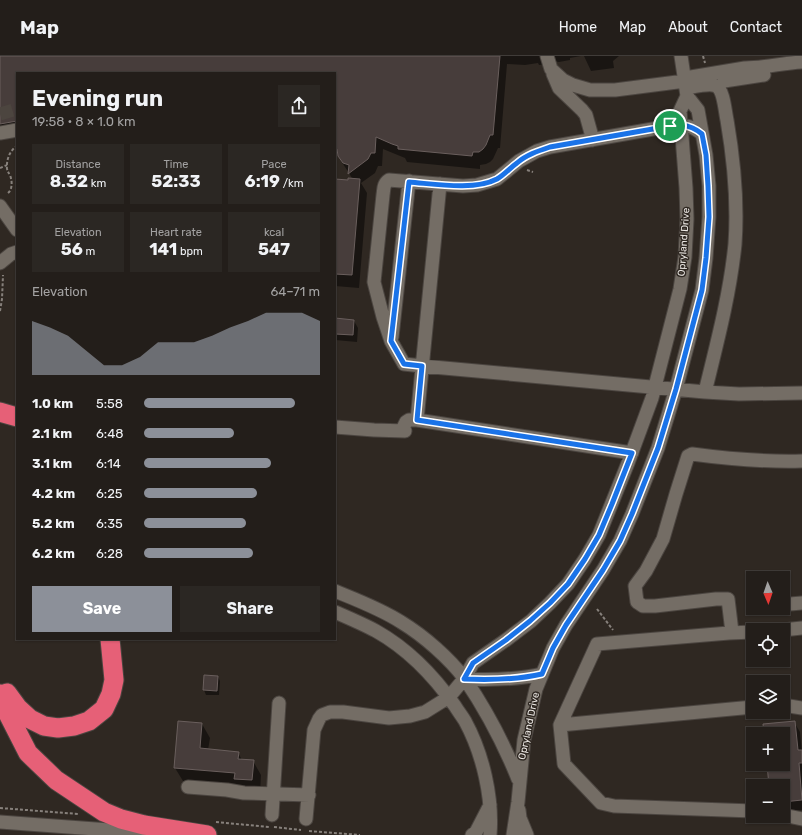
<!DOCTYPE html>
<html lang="en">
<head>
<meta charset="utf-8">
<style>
  :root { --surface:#231e1a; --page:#2b2723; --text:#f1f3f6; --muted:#a3a2a2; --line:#403c39; --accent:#8c9099 }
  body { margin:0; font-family:Rubik,sans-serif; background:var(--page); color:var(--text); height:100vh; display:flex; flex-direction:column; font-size:15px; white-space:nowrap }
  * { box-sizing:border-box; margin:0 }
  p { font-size:13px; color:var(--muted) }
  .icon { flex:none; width:22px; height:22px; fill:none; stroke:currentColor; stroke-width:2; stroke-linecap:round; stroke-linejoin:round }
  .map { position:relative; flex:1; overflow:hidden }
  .details { position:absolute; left:16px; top:16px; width:320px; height:568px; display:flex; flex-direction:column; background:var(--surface); border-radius:0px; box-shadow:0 1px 3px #0004,0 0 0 1px var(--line) }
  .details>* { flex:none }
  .needle { width:26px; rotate:178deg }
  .fabs { position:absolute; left:746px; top:515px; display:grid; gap:8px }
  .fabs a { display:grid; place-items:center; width:44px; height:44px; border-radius:0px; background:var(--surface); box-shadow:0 1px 3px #0004,0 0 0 1px var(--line); font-size:20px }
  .pin { position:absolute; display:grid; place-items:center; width:34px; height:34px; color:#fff; margin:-17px; border:2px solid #fff; border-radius:50%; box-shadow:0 1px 4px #0007 }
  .round { display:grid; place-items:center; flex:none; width:42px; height:42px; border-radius:0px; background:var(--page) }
  .summary { display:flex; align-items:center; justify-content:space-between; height:68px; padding:0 16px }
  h1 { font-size:22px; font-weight:700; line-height:30px }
  .metrics { display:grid; grid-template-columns:repeat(3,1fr); gap:6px; height:68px; padding:4px 16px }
  .metrics div { display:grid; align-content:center; border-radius:0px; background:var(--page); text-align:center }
  .metrics b { font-size:17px; font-weight:700 }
  .metrics small { font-size:11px; font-weight:400 }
  .metrics p { font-size:11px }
  .chart { height:112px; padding:8px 16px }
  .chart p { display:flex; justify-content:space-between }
  .chart svg { width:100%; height:72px; margin-top:4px; fill:var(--accent); opacity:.7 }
  .primary-button { display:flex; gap:8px; margin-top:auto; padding:8px 16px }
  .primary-button a { flex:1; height:46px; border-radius:0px; background:var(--accent); color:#fff; font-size:16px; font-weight:700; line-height:46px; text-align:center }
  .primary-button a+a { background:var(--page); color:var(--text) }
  ul { padding:0 16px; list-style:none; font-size:13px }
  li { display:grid; grid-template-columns:64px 48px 1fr; align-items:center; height:30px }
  li i { height:10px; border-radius:5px; background:var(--accent) }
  header { display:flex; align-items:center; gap:24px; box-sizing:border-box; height:56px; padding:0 20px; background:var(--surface); border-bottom:1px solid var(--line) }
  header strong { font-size:19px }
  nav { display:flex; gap:22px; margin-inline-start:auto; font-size:14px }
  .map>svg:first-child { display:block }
  .shadow { fill:#0007 }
  .building { fill:#473d3b; stroke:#6a5f5d }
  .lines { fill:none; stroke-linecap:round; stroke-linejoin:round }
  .minor-tunnel { stroke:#4c453f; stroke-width:13; stroke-dasharray:13 6; stroke-linecap:butt }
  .minor-casing { stroke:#4b4540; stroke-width:15 }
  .highway-casing { stroke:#4b4540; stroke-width:21 }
  .path { stroke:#87817c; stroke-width:2; stroke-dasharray:3 2; stroke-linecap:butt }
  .minor { stroke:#746d65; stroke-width:13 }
  .highway { stroke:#e66077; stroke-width:19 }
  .route-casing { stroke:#fff; stroke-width:8 }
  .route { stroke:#1a73e8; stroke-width:5 }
  .labels { text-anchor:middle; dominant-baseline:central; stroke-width:3; stroke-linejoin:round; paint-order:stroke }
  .street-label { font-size:10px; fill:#eeeae6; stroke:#2f2822 }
</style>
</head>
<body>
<header>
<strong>Map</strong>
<nav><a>Home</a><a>Map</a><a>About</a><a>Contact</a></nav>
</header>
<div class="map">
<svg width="802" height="779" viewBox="0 0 802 779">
  <rect width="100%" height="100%" fill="#2f2822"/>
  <path class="shadow" d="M0,0H581L570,2V4L559,6L553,5L549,8L539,9L538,7L525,9L507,8L500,92H498L493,103L490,106L486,108L480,109V113L407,106L405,102L383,93L382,110H378L375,117L361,127L367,137L359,232L335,230V124L349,125L353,124L349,117L343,108L335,95V17H17V79L7,81L0,69Z
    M584,0H619L613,5L614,12L591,15Z
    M335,263L354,265L358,272L357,286L335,284Z
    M205,620L218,621L220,625L219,639H206L204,634Z
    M794,666L800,676L802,697V754L783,756V730H770L768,708H783V678H765Z
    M202,668L210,682L208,694L238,697L242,704L253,705L261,719L260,738L240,730L183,725L175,712Z"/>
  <path class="building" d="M0,0H500L493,79H490L486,89L483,93L479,96H473L472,100L398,93V90L392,88L376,81L375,97H371L368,103L348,118L349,109L343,107L338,100L337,93H335L336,71H335V17H17V65L0,68Z
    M348,122L360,123L352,219L335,218V123L348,124Z
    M335,262L354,264L353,279L335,278Z
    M204,619L218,620L217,635L203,634Z
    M178,665L202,667L200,692L239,696L238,703L254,704L252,724L234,723L235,717L174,712Z
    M795,665L798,694H802V707H799L802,744L783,746V730H769L767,708H783V678H764L763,668Z"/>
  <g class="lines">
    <path class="minor-tunnel" d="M0,58L17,53"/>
    <g class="minor-casing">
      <path id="minor" d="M547,0L551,13L563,24L573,29L590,34H615L685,25
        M553,18L559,32L582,54L586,59L591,77L592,84
        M685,22L745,12C764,12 783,7 802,6
        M724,25L764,19
        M686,32C693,31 710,27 716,30C724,34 725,56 727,64C734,105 738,146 735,188C730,238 717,287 705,336
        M0,77L17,74
        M702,78C690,68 684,69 670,70L550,91L537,95L519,105L497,123L477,129L463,130L389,124C383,128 384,133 383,139L374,226L383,261L391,285L404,308L422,310L705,336L739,338L802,337
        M0,150L17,174
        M0,207L11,198L17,196
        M392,281L409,125
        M417,364L440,128
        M404,370L406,366L409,364H417L632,397
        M335,371L374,374L405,375
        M335,535C357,544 381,553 401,566C424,580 449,602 465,623C486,654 504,688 518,723
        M790,548L802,547
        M335,556C349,562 363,568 376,575C408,593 434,620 455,650C458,655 462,660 465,665C483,698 493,742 490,779
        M783,574L802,572
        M732,576L728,543H716L655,550H643L637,546L635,530L646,515L663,483L676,438L688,400L692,398C729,403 764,406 802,405
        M464,623C490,624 517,624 542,618
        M783,649L802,652
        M753,651L560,669L564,708L601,747L614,750L753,755
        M560,669L597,588L729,577L753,576
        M188,731L227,734L244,737L309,739
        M519,754L520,762L527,779
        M272,759L279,647
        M783,759L802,763
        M306,763L314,674L319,663L322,659L330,656H343L389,662L410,660L425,656L449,641L464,623L473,607L506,584L531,565L550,547L568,528L585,503L599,479L628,407L652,342L680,233L685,201L687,163L686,132L680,55L687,40
        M0,766L150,777
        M472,779L476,776L490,749
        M513,779L518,746L524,684L536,633L553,592L566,569L603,514L620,485L632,458L658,392L676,333L702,234L706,202L709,161V130L706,99L698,54L687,40L681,0"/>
    </g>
    <g class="highway-casing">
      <path id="highway" d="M0,356L17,361
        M7,637L18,652L30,663L44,670L58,672L74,670L89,665L104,653L111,638L114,624L110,583
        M0,638L3,648L28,697L56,724L104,756L121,763L144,769L207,779"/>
    </g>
    <path class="path" d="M703,0L705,7
      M0,112L7,109
      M527,114L533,116
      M8,137C13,133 12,124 10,119C8,116 8,116 7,113C6,104 10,94 17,90
      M0,255L2,243L3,219
      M597,553L613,574
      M0,752L79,758
      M216,766L269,771
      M274,771L301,774
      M309,775L360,779"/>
    <use href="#minor" class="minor"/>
    <use href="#highway" class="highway"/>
  </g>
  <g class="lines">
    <g class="route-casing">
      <path id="route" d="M682,69C690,70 695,72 702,78L706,99L708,130L709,161L706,202L702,234L676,333L658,392L632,458L620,485L603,514L566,569L553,592L542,618C517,624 490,624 464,623L473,607L506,584L530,565L550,547L568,528L585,503L599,479L612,448L632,397L417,364L422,310L404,308L391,285L409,126C435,128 474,135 497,123C504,119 510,112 517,107C526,99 538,95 550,91L670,70Z"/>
    </g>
    <use href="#route" class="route"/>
  </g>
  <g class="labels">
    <g class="street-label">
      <text transform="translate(684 186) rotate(-86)">Opryland Drive</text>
      <text transform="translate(529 670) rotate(-78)">Opryland Drive</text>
    </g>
  </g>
</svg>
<div class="fabs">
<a><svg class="needle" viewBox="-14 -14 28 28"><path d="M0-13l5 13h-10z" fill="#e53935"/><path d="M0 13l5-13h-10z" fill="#a3a2a2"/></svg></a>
<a><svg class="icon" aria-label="locate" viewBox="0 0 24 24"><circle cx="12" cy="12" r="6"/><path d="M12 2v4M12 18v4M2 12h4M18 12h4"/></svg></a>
<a><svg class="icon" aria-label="layers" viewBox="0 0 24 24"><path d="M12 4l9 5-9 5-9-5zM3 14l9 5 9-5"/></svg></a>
<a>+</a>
<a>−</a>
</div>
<div class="pin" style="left:670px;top:70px;background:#1e9e55"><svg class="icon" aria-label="arrive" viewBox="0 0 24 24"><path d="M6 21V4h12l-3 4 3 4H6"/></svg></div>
<section class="details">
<div class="summary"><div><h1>Evening run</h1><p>19:58 · 8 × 1.0 km</p></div><a class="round"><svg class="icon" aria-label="share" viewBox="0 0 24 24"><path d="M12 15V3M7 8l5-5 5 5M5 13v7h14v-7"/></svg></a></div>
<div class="metrics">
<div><p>Distance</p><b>8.32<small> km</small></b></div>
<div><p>Time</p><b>52:33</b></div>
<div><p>Pace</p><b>6:19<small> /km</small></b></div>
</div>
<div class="metrics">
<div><p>Elevation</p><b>56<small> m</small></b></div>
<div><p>Heart rate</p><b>141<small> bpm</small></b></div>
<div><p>kcal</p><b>547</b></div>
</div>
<div class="chart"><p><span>Elevation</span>64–71 m</p>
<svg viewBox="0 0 160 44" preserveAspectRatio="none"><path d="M0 44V11L10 15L20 20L30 29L40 38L50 38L60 33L70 24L80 24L90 24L100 20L110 15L120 11L130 6L140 6L150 6L160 11V44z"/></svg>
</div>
<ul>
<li><b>1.0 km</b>5:58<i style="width:86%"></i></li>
<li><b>2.1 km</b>6:48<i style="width:51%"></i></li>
<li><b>3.1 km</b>6:14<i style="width:72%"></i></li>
<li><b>4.2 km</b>6:25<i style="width:64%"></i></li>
<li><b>5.2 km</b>6:35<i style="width:58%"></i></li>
<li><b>6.2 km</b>6:28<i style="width:62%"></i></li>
</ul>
<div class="primary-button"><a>Save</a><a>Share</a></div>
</section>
</div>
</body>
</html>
